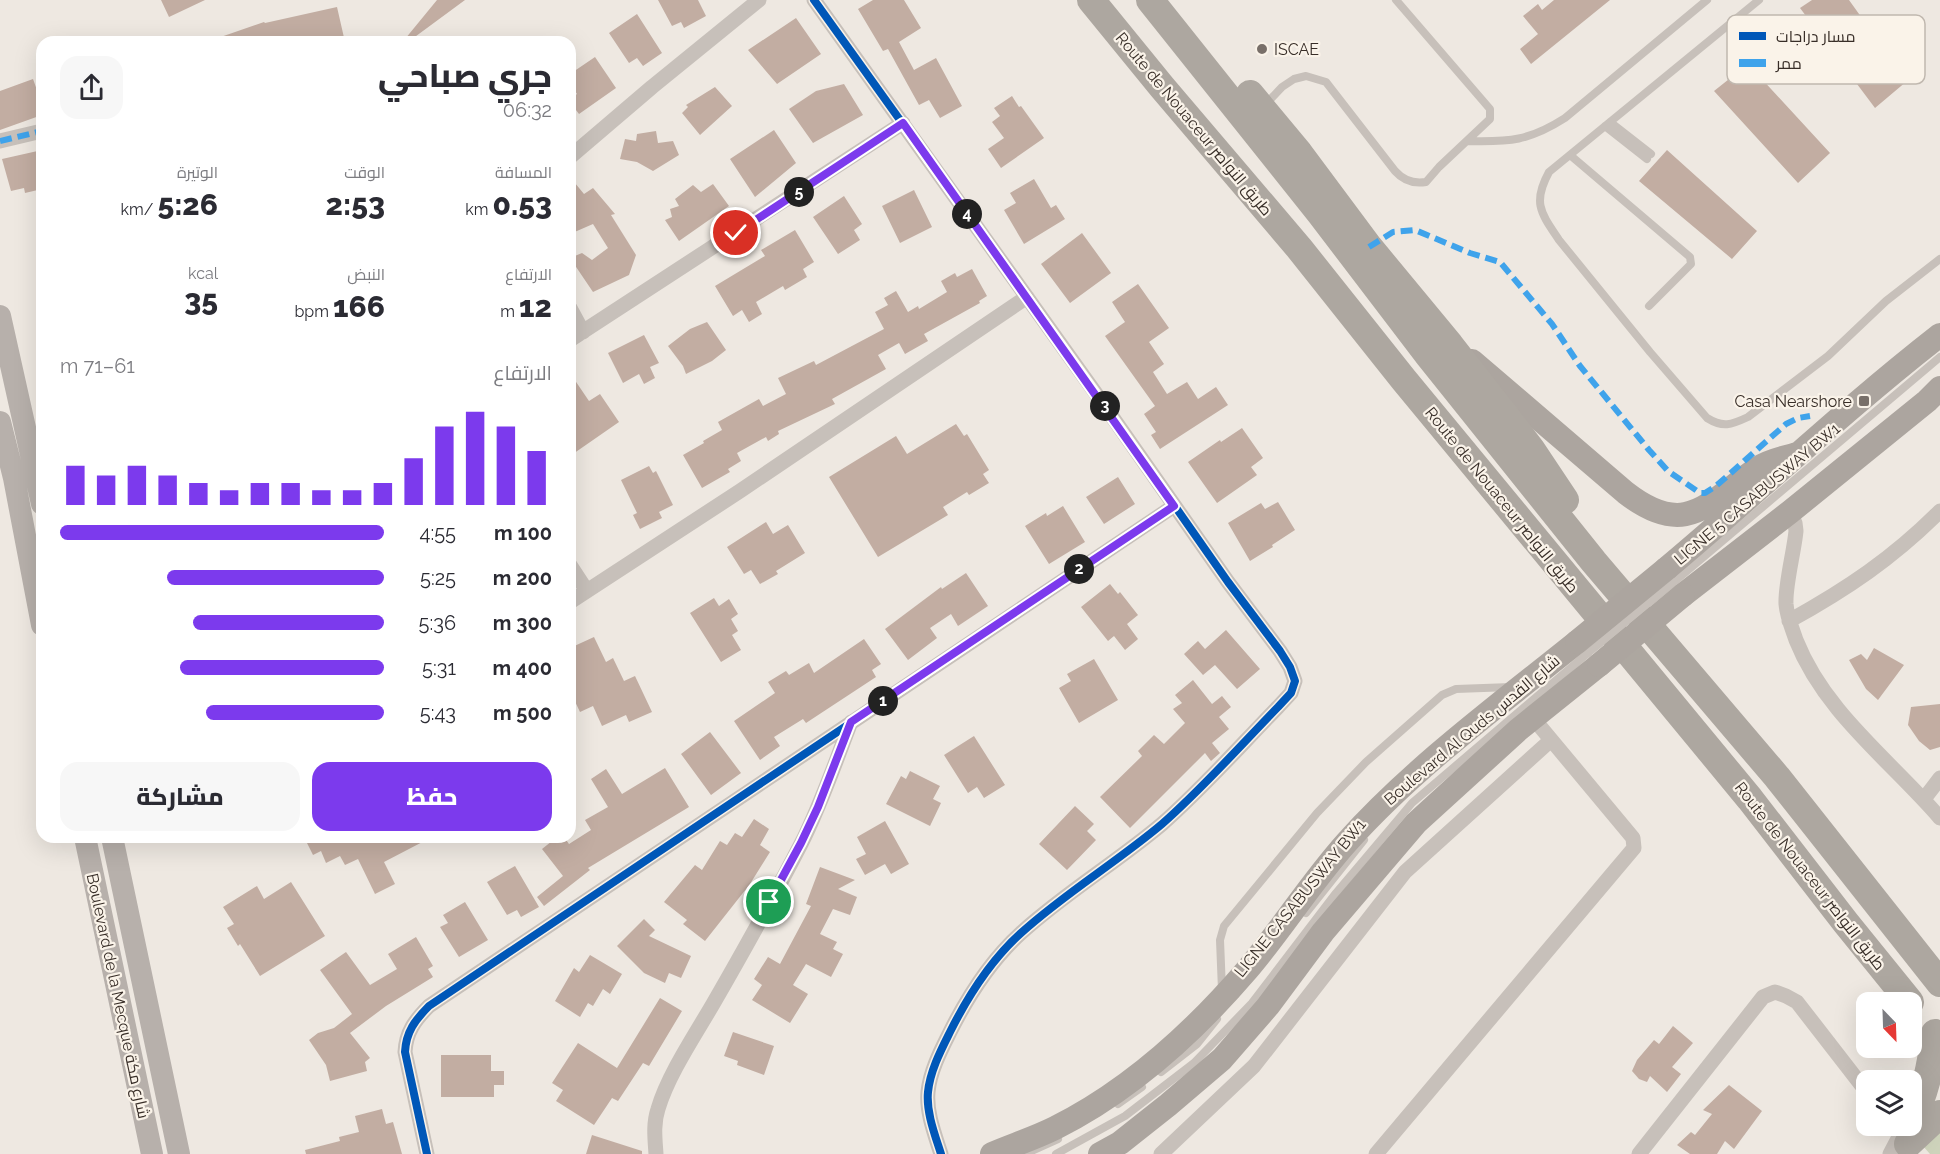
<!DOCTYPE html>
<html lang="ar">
<head>
<meta charset="utf-8">
<style>
  :root { --surface:#fff; --page:#f7f7f7; --text:#2b2b33; --muted:#7c7c81; --accent:#7c3aed }
  body { margin:0; font-family:Raleway,Cairo,sans-serif; background:var(--page); color:var(--text); direction:rtl; height:100vh; display:flex; flex-direction:column; font-size:22px; white-space:nowrap }
  * { box-sizing:border-box; margin:0 }
  p { font-size:20px; color:var(--muted) }
  .icon { flex:none; width:33px; height:33px; fill:none; stroke:currentColor; stroke-width:2; stroke-linecap:round; stroke-linejoin:round }
  .map { position:relative; flex:1; overflow:hidden; direction:ltr }
  .side { position:absolute; left:36px; top:36px; width:540px; height:807px; display:flex; flex-direction:column; background:var(--surface); border-radius:18px; box-shadow:0 6px 24px #0002; direction:rtl }
  .side>* { flex:none }
  .needle { width:39px; rotate:157deg }
  .buttons { position:absolute; left:1856px; top:992px; display:grid; gap:12px }
  .buttons a { display:grid; place-items:center; width:66px; height:66px; border-radius:12px; background:var(--surface); box-shadow:0 6px 24px #0002; font-size:30px }
  .pin { position:absolute; display:grid; place-items:center; width:51px; height:51px; color:#fff; margin:-26px; border:3px solid #fff; border-radius:50%; box-shadow:0 2px 6px #0007 }
  .km { position:absolute; width:30px; height:30px; margin:-15px; border-radius:50%; background:#222; color:#fff; font-size:16px; line-height:30px; text-align:center }
  .round { display:grid; place-items:center; flex:none; width:63px; height:63px; border-radius:18px; background:var(--page) }
  .overview { display:flex; align-items:center; justify-content:space-between; height:102px; padding:0 24px }
  h1 { font-size:33px; font-weight:800; line-height:45px }
  .figures { display:grid; grid-template-columns:repeat(3,1fr); gap:9px; height:102px; padding:6px 24px }
  .figures div { display:grid; align-content:center }
  .figures b { font-size:30px; font-weight:800 }
  .figures small { font-size:16px; font-weight:400 }
  .figures p { font-size:16px }
  .chart { height:168px; padding:12px 24px }
  .chart p { display:flex; justify-content:space-between }
  .chart svg { width:100%; height:108px; margin-top:6px; stroke:var(--accent); stroke-width:6 }
  .cta { display:flex; gap:12px; margin-top:auto; padding:12px 24px }
  .cta a { flex:1; height:69px; border-radius:18px; background:var(--accent); color:#fff; font-size:24px; font-weight:800; line-height:69px; text-align:center }
  .cta a+a { background:var(--page); color:var(--text) }
  ul { padding:0 24px; list-style:none; font-size:20px }
  li { display:grid; grid-template-columns:96px 72px 1fr; align-items:center; height:45px }
  li i { height:15px; border-radius:8px; background:var(--accent) }
  .map>svg:first-child { display:block }
  .green { fill:#ced3bb }
  .building { fill:#c2ada2 }
  .lines { fill:none; stroke-linecap:round; stroke-linejoin:round }
  .lane { stroke:#c7c0ba; stroke-width:8 }
  .street { stroke:#c7c0ba; stroke-width:15 }
  .secondary { stroke:#b7b0ab; stroke-width:22 }
  .primary { stroke:#aca59f; stroke-width:24 }
  .highway { stroke:#ada7a0; stroke-width:28 }
  .lane-bridge { stroke:#c7c0ba; stroke-width:8 }
  .primary-bridge { stroke:#aca59f; stroke-width:24 }
  .quiet { stroke:#3fa3eb; stroke-width:6; stroke-dasharray:12 6; stroke-linecap:butt }
  .cycleway-casing { stroke:#faf3e9; stroke-width:11 }
  .cycleway { stroke:#0057b8; stroke-width:8 }
  .route-casing { stroke:#fff; stroke-width:12 }
  .route { stroke:#7c3aed; stroke-width:8 }
  .poi-dot { fill:#786f69; stroke:#faf3e9; stroke-width:2 }
  .labels { text-anchor:middle; dominant-baseline:central; stroke-width:4.5; stroke-linejoin:round; paint-order:stroke }
  .poi-label { font-size:16px; fill:#382e28; stroke:#faf3e9; text-anchor:start }
  .street-label { font-size:16px; fill:#382e28; stroke:#faf3e9 }
  .key { fill:#faf3e9; stroke:#c0b8af; stroke-width:1.5 }
  .key-label { font-size:16px; fill:#382e28 }
</style>
</head>
<body>
<div class="map">
<svg width="1940" height="1154" viewBox="0 0 1940 1154">
  <rect width="100%" height="100%" fill="#eee8e1"/>
  <path class="green" d="M1940,1122V1154H1930L1923,1146Z"/>
  <path class="building" d="M161,0H205L169,17Z
    M437,0H465L408,42L405,39Z
    M658,0H698L706,16L684,28L681,22L672,26Z
    M873,0H904L921,28L899,42L914,70L936,58L962,106L940,118L929,100L919,105L888,49L883,51L858,9Z
    M1554,0H1610L1531,64L1520,49L1538,34L1523,16L1538,4L1542,10Z
    M1812,0H1849L1907,81L1875,108L1800,8Z
    M337,7L345,42H213L212,40L264,22L265,23Z
    M637,14L662,53L643,66L637,58L629,63L609,33Z
    M796,18L821,54L777,84L748,50Z
    M595,57L616,88L579,114L570,102V99L577,94L570,84V74Z
    M1748,64L1830,153L1798,183L1714,91Z
    M33,79L42,104V115L0,130V91Z
    M844,84L863,115L813,143L789,109L816,91Z
    M715,87L732,106L700,135L682,113L688,107L686,105Z
    M1012,96L1019,107L1021,106L1044,138L1001,168L988,149L1004,138L992,122L1000,116L994,108Z
    M774,130L796,163L755,197L730,159Z
    M656,131L658,143L673,141L679,155L653,171L637,162L620,159L625,139L636,141L637,134Z
    M42,150V189L25,193L24,188L11,191L2,159Z
    M1667,150L1757,231L1732,259L1639,181Z
    M570,177L584,194L593,188L615,214L611,215L636,255L629,275L593,292L570,258L582,253L592,260L608,248L593,224L570,234Z
    M1034,179L1051,208L1056,205L1065,219L1024,244L1004,210L1016,203L1010,193Z
    M713,184L729,206L679,241L665,220L672,217L670,209L679,206L675,199L693,185L701,192Z
    M914,190L932,227L900,243L882,206Z
    M844,196L862,224L854,230L860,240L838,254L813,217Z
    M795,230L814,262L803,269L807,277L785,290L783,286L756,302L762,314L749,322L742,310L733,316L715,286L765,256L761,250Z
    M1082,233L1111,273L1070,303L1041,264Z
    M972,269L987,296L979,301L980,303L924,334L928,341L905,354L899,343L878,355L886,369L832,399L835,404L778,431L779,434L768,441L766,437L737,453L741,461L728,469L730,472L702,488L683,455L704,443L703,441L722,430L718,422L759,399L763,406L786,394L778,378L814,361L816,365L884,329L875,312L888,305L884,298L896,291L908,312L918,306L919,309L947,292L941,281L955,273L957,277Z
    M1138,284L1169,328L1149,342L1164,364L1153,372L1167,394L1187,382L1198,399L1216,387L1228,405L1160,449L1151,435L1156,432L1144,414L1155,406L1105,336L1125,322L1112,302Z
    M707,322L726,350L712,361L686,374L683,366L668,346L690,329Z
    M644,335L659,363L650,367L655,378L644,384L639,374L623,383L608,353Z
    M570,373L589,401L600,394L619,422L570,456Z
    M956,424L964,436L967,434L989,470L983,474L989,483L969,495L967,492L943,507L948,515L878,557L829,477L896,436L907,454Z
    M1242,428L1263,458L1251,467L1257,475L1217,503L1188,462L1220,440L1221,442Z
    M649,466L653,473L656,471L673,505L659,512L662,518L640,529L633,515L637,513L621,480Z
    M1118,477L1135,504L1104,524L1086,497Z
    M1278,502L1295,530L1272,545L1273,547L1250,561L1228,523L1261,503L1265,509Z
    M1063,506L1085,542L1049,564L1025,526L1046,513L1047,516Z
    M766,522L773,534L788,525L805,553L776,571L778,574L760,584L751,570L744,574L727,547Z
    M966,573L988,606L958,626L951,614L930,628L937,638L908,660L885,629L941,587L942,589Z
    M1110,584L1118,594L1120,592L1138,615L1127,624L1138,639L1125,650L1114,636L1108,641L1081,607Z
    M714,598L719,606L729,599L738,614L731,619L738,631L732,635L741,650L721,662L690,613Z
    M1226,630L1260,669L1237,689L1215,665L1203,675L1184,654L1198,641L1205,649Z
    M594,637L606,662L613,658L624,681L635,676L652,712L629,722L626,715L602,726L593,706L580,712L570,691V648Z
    M864,639L881,664L872,670L876,677L806,723L803,719L774,737L780,746L760,760L734,721L775,693L768,682L786,671L789,675L809,663L814,673Z
    M1874,648L1904,665L1878,700L1866,689L1849,660L1861,654L1867,660Z
    M1094,659L1118,700L1079,723L1059,688L1071,681L1067,674Z
    M1193,680L1212,704L1222,696L1231,707L1219,717L1229,729L1212,743L1220,753L1211,761L1205,753L1130,828L1100,797L1142,756L1138,751L1154,735L1164,744L1185,723L1173,709L1182,703L1175,695Z
    M1940,704V747L1930,750L1919,741L1908,725L1911,707Z
    M710,732L741,773L711,795L681,754Z
    M974,736L1005,785L984,798L977,787L968,793L944,755Z
    M665,768L689,807L588,868L590,870L544,906L537,897L563,876L542,849L557,837H564L569,844L591,830L585,820L608,807L591,779L606,769L622,794Z
    M910,771L940,786L933,799L941,803L930,826L886,804L901,776L906,779Z
    M1075,806L1094,824L1087,831L1096,840L1067,870L1039,844Z
    M754,819L769,829L760,845L770,852L750,884L705,941L683,924L687,920L664,902L695,865L702,870L720,841L727,845L735,833L742,837Z
    M885,821L909,864L891,874L885,864L865,875L856,859L866,854L857,837Z
    M304,837H432L384,862L395,884L375,894L358,859L345,865L340,856L326,863L321,851L313,855Z
    M515,866L539,907L521,917L517,910L507,915L487,882Z
    M820,867L855,880L838,889L857,897L850,915L833,909L820,934L837,942L833,949L843,954L831,977L806,964L793,985L808,994L790,1023L752,1000L762,985L754,979L768,957L780,964L811,906L806,904Z
    M291,882L325,936L260,976L240,944L238,946L227,928L234,924L223,907L257,886L264,899Z
    M465,902L488,940L459,957L440,927L448,923L443,915Z
    M644,919L655,930L649,936L691,956L681,978L669,973L665,983L644,973L617,946Z
    M416,937L433,966L428,969L433,977L386,1006L350,1033L370,1058L365,1062L367,1071L330,1081L326,1065L309,1040L318,1033L334,1028L352,1014L320,970L346,952L370,985L397,969L388,954Z
    M590,955L622,974L610,994L603,989L593,1006L588,1003L580,1017L555,1001L574,968L579,972Z
    M660,998L682,1011L649,1066L643,1063L618,1101L612,1098L594,1125L556,1101L563,1090L552,1083L578,1043L617,1068Z
    M1673,1026L1693,1043L1672,1067L1681,1074L1667,1092L1650,1076L1647,1082L1639,1079L1632,1071L1637,1060L1654,1040L1659,1044Z
    M733,1032L774,1046L764,1075L737,1065L738,1061L724,1056Z
    M441,1055H491V1071H504V1085H494V1097H441Z
    M1729,1085L1762,1111L1734,1149L1725,1141L1717,1154H1690L1677,1145L1691,1132L1695,1135L1712,1114L1703,1110Z
    M382,1109L386,1124L393,1122L402,1154H306L305,1150L340,1141L339,1137L359,1132L355,1116Z
    M592,1135L642,1151V1154H586Z"/>
  <g class="lines">
    <path class="lane" d="M1759,0L1549,172C1532,203 1541,213 1559,240L1650,352L1707,418C1723,428 1731,425 1748,417L1828,356L1886,301L1940,259
      M1265,105L1282,87L1294,79L1306,76L1326,82L1395,171C1403,180 1414,184 1426,182L1439,167L1490,119V109L1396,0
      M1610,122L1651,154
      M1605,126L1647,159
      M1468,141C1510,142 1529,141 1565,118L1707,0
      M1570,155L1690,257L1691,264L1649,306
      M1674,582L1940,357
      M1306,913L1364,840
      M1222,990L1220,940L1224,926L1317,813L1366,762L1442,695L1456,689L1511,687
      M1161,1072L1197,1044L1217,1019
      M1118,1104L1142,1087
      M1025,1154L1058,1139
      M1056,1154L1125,1116L1194,1063L1252,1003L1336,893L1412,803L1588,653"/>
    <path class="street" d="M814,0L1097,395L1228,582L1280,651L1290,667L1295,681L1291,693L1278,707C1240,746 1203,788 1162,824C1117,862 1065,893 1021,933C991,960 968,996 950,1032C941,1050 930,1071 928,1092C926,1112 935,1135 941,1154
      M0,141L42,131
      M570,157L652,87L759,0
      M570,308L583,332
      M570,340L903,123
      M1790,512L1795,523L1796,531C1794,552 1785,585 1786,604C1787,617 1792,628 1796,640C1825,713 1890,760 1940,818
      M570,565L587,591
      M570,602L740,491L1027,297
      M1789,621C1847,589 1893,558 1940,511
      M1924,799L1940,778
      M1893,1125L1912,1148
      M427,1154L405,1052C406,1032 415,1020 429,1006L1174,506
      M656,1154C655,1139 653,1124 658,1109C668,1075 695,1035 713,1004C743,952 773,898 801,844C821,805 835,763 851,722
      M1161,1154L1254,1066L1405,872L1551,740
      M1376,1154L1634,848L1633,838L1533,718
      M1639,1154L1763,997L1775,992L1786,996L1797,1002L1866,1091
      M1890,1154L1900,1135"/>
    <path class="secondary" d="M0,316L42,504
      M0,422L14,478L42,625
      M85,837L152,1154
      M112,837L179,1154"/>
    <path class="primary" d="M1472,361L1626,493C1687,540 1708,502 1758,468C1770,460 1784,458 1797,454
      M1666,569C1758,492 1845,409 1940,335
      M1683,595L1790,512L1927,401L1940,388
      M992,1154C1013,1145 1035,1138 1055,1128C1129,1091 1193,1033 1247,970C1282,929 1311,882 1347,842C1413,768 1500,704 1577,642
      M1100,1154L1120,1143L1168,1105L1222,1059L1268,1006L1323,932L1416,823L1518,730L1599,665"/>
    <path class="highway" d="M1091,0L1162,87L1299,248L1404,380L1750,799L1846,923L1910,1002
      M1150,0L1320,213L1429,356L1594,562L1777,777L1940,983
      M1250,94L1299,153L1369,247L1450,345L1507,418L1531,449L1565,500
      M1911,1121C1926,1093 1931,1064 1935,1033
      M1908,1144L1940,1114"/>
    <path class="lane-bridge" d="M1588,653L1674,582"/>
    <path class="primary-bridge" d="M1577,642L1666,569
      M1599,665L1683,595"/>
    <path class="quiet" d="M0,141L42,131
      M1369,247L1393,232L1415,230L1470,253L1500,262L1552,324L1580,366L1649,450L1668,471L1700,493H1705L1716,486L1786,424L1798,418L1810,416"/>
    <g class="cycleway-casing">
      <path id="cycleway" d="M814,0L1097,395L1228,582L1280,651L1290,667L1295,681L1291,693L1278,707C1240,746 1203,788 1162,824C1117,862 1065,893 1021,933C991,960 968,996 950,1032C941,1050 930,1071 928,1092C926,1112 935,1135 941,1154
        M427,1154L405,1052C406,1032 415,1020 429,1006L1174,506"/>
    </g>
    <use href="#cycleway" class="cycleway"/>
  </g>
  <g class="lines">
    <g class="route-casing">
      <path id="route" d="M736,233L903,123L1174,506L851,722L818,807L801,843L769,902"/>
    </g>
    <use href="#route" class="route"/>
  </g>
  <g class="poi-dot">
    <circle cx="1262" cy="49" r="6"/>
    <rect x="1858" y="395" width="12" height="12" rx="3"/>
  </g>
  <g class="labels">
    <g class="poi-label">
      <text x="1274" y="49">ISCAE</text>
      <text x="1852" y="401" text-anchor="end">Casa Nearshore</text>
    </g>
    <g class="street-label">
      <text transform="translate(1194 124) rotate(50)">Route de Nouaceur طريق النواصر</text>
      <text transform="translate(1757 494) rotate(-40)">LIGNE 5 CASABUSWAY BW1</text>
      <text transform="translate(1502 500) rotate(51)">Route de Nouaceur طريق النواصر</text>
      <text transform="translate(1472 730) rotate(-40)">Boulevard Al Quds شارع القدس</text>
      <text transform="translate(1810 876) rotate(52)">Route de Nouaceur طريق النواصر</text>
      <text transform="translate(1300 898) rotate(-51)">LIGNE CASABUSWAY BW1</text>
      <text transform="translate(118 996) rotate(78)">Boulevard de la Mecque شارع مكة</text>
    </g>
  </g>
  <rect x="1727" y="15" width="198" height="69" rx="9" class="key"/>
  <rect x="1739" y="32" width="27" height="8" fill="#0057b8"/>
  <rect x="1739" y="59" width="27" height="8" fill="#3fa3eb"/>
  <g class="key-label">
    <text x="1776" y="42">مسار دراجات</text>
    <text x="1776" y="69">ممر</text>
  </g>
</svg>
<div class="buttons">
<a><svg class="needle" viewBox="-14 -14 28 28"><path d="M0-13l5 13h-10z" fill="#e53935"/><path d="M0 13l5-13h-10z" fill="#7c7c81"/></svg></a>
<a><svg class="icon" aria-label="layers" viewBox="0 0 24 24"><path d="M12 4l9 5-9 5-9-5zM3 14l9 5 9-5"/></svg></a>
</div>
<div class="pin" style="left:769px;top:902px;background:#1e9e55"><svg class="icon" aria-label="arrive" viewBox="0 0 24 24"><path d="M6 21V4h12l-3 4 3 4H6"/></svg></div>
<div class="pin" style="left:736px;top:233px;background:#d93025"><svg class="icon" aria-label="check" viewBox="0 0 24 24"><path d="M5 12l5 5 9-10"/></svg></div>
<b class="km" style="left:883px;top:701px">1</b>
<b class="km" style="left:1079px;top:569px">2</b>
<b class="km" style="left:1105px;top:406px">3</b>
<b class="km" style="left:967px;top:214px">4</b>
<b class="km" style="left:799px;top:192px">5</b>
<section class="side">
<div class="overview"><div><h1>جري صباحي</h1><p>06:32</p></div><a class="round"><svg class="icon" aria-label="share" viewBox="0 0 24 24"><path d="M12 15V3M7 8l5-5 5 5M5 13v7h14v-7"/></svg></a></div>
<div class="figures">
<div><p>المسافة</p><b>0.53<small> km</small></b></div>
<div><p>الوقت</p><b>2:53</b></div>
<div><p>الوتيرة</p><b>5:26<small> /km</small></b></div>
</div>
<div class="figures">
<div><p>الارتفاع</p><b>12<small> m</small></b></div>
<div><p>النبض</p><b>166<small> bpm</small></b></div>
<div><p>kcal</p><b>35</b></div>
</div>
<div class="chart"><p><span>الارتفاع</span>61–71 m</p>
<svg viewBox="0 0 160 44" preserveAspectRatio="none"><path d="M5 44V28M15 44V32M25 44V28M35 44V32M45 44V35M55 44V38M65 44V35M75 44V35M85 44V38M95 44V38M105 44V35M115 44V25M125 44V12M135 44V6M145 44V12M155 44V22"/></svg>
</div>
<ul>
<li><b>100 m</b>4:55<i style="width:100%"></i></li>
<li><b>200 m</b>5:25<i style="width:67%"></i></li>
<li><b>300 m</b>5:36<i style="width:59%"></i></li>
<li><b>400 m</b>5:31<i style="width:63%"></i></li>
<li><b>500 m</b>5:43<i style="width:55%"></i></li>
</ul>
<div class="cta"><a>حفظ</a><a>مشاركة</a></div>
</section>
</div>
</body>
</html>
